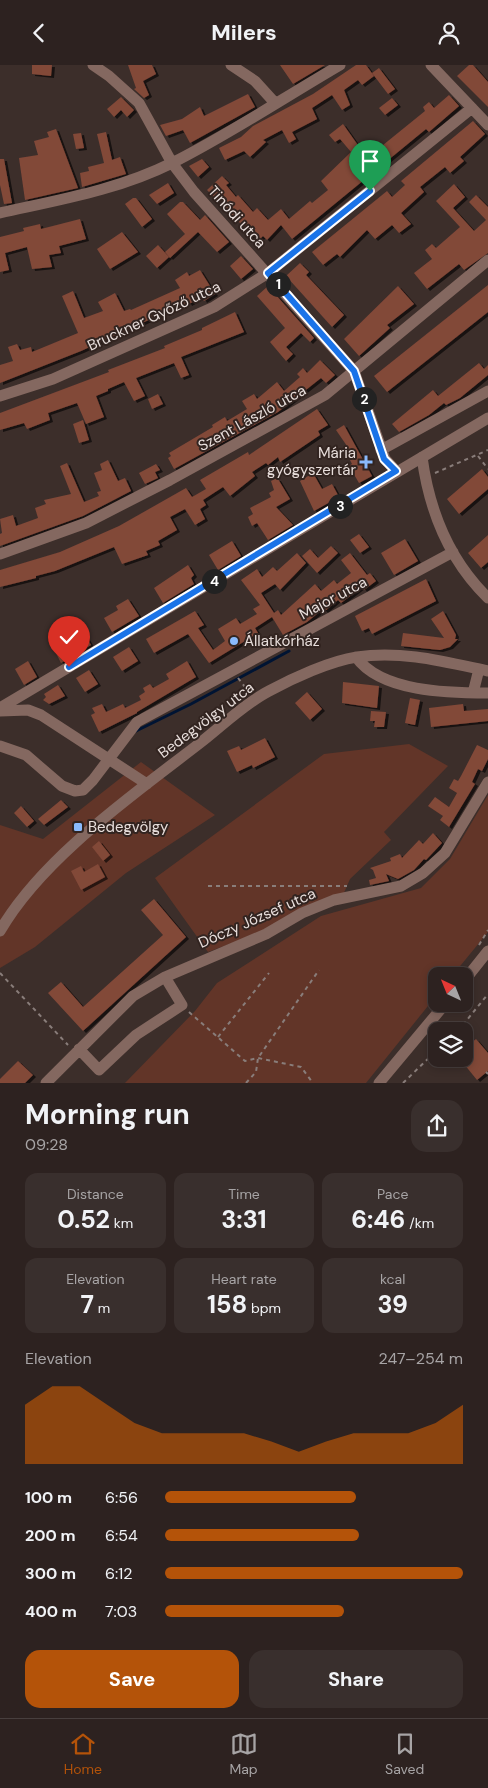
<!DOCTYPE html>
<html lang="en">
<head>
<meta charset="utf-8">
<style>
  :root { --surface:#2d2220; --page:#392f2d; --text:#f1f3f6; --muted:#a7a4a5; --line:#483f3e; --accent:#b45309 }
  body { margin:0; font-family:"DM Sans",sans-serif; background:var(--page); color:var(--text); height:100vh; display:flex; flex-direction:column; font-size:19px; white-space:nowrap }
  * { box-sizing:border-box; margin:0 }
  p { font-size:16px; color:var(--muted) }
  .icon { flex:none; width:28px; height:28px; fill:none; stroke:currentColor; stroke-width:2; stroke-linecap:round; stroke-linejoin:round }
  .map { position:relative; height:1018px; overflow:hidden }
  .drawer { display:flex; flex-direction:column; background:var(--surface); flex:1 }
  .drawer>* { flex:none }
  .needle { width:32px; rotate:317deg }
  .buttons { position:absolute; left:428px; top:902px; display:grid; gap:10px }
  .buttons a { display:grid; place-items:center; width:45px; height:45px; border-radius:10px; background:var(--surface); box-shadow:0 2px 8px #0003,0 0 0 1px var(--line); font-size:25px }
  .pin { position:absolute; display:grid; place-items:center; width:42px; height:42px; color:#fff; margin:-51px -21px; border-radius:50% 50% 50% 0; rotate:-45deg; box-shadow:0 0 5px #0007 }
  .pin .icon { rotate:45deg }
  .km { position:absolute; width:25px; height:25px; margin:-12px; border-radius:50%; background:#222; color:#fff; font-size:14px; line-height:25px; text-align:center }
  .round { display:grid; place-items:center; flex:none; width:52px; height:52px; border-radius:15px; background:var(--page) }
  .head { display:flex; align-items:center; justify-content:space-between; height:85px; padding:0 25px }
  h1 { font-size:28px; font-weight:700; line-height:38px }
  .metrics { display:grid; grid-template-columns:repeat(3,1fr); gap:8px; height:85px; padding:5px 25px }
  .metrics div { display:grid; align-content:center; border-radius:12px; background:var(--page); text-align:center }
  .metrics b { font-size:25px; font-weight:700 }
  .metrics small { font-size:14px; font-weight:400 }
  .metrics p { font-size:14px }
  .chart { height:140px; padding:10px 25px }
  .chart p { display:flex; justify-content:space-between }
  .chart svg { width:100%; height:90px; margin-top:5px; fill:var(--accent); opacity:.7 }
  .button { display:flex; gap:10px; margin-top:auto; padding:10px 25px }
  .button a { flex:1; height:58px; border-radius:15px; background:var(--accent); color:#fff; font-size:20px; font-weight:700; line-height:58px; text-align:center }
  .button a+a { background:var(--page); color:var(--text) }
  ul { padding:0 25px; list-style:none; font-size:16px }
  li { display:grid; grid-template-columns:80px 60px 1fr; align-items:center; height:38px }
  li i { height:12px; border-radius:6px; background:var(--accent) }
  header { display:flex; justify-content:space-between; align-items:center; height:65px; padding:0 25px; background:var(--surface); font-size:22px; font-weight:700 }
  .tab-bar { display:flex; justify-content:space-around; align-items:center; height:70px; border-top:1px solid var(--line); background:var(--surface); font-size:14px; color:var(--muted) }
  .tab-bar a { display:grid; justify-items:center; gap:2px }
  .tab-bar .current { color:var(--accent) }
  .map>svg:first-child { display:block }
  .green { fill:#623528 }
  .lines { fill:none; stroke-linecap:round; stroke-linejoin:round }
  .stream { stroke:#001433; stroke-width:3 }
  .building { fill:#824838; filter:url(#shadow) }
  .path { stroke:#897d7a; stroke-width:2; stroke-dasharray:4 4; stroke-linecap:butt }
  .minor { stroke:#846860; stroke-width:11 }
  .route-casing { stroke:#fff; stroke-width:10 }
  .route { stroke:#1a73e8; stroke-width:6 }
  .poi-dot { fill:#8abafc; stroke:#322420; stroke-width:2 }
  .labels { text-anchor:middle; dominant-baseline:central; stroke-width:4; stroke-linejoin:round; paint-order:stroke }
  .street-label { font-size:15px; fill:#e8dedb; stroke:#322420 }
  .poi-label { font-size:15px; fill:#e8dedb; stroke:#322420; text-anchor:start }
</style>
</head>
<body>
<header><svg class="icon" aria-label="back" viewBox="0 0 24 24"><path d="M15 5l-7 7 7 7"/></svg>Milers<svg class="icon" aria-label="person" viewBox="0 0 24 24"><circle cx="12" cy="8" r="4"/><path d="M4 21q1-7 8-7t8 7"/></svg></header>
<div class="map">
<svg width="488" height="1018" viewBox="0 0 488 1018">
  <defs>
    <filter id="shadow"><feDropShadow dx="3" dy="2" stdDeviation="0" flood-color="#0009"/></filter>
  </defs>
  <rect width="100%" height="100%" fill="#3c2e2a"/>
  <path class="green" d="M409,679L448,701L384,767L391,775L350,814L343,830L264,866L208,887L155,813L324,689Z
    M141,697L215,750L126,808L35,882L0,903V760L43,774Z
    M488,730V867L452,911H436V931L366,1018H125L195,946L217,918L321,851L421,823L450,794Z"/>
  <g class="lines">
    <path class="stream" d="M136,666L191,639L289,586"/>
  </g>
  <path class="building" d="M32,0H52L51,11L32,9Z
    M128,0H152L156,9L143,16L149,30L144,33L134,24L136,23Z
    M280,0H325L293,19Z
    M356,0H366L374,11L362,20L358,15L344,25L350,40L342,45L332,30L312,43L317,54L292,67L296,74L289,78L282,65L263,75L266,77L250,92L244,86L225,95L219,83L241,72L253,61L313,29Z
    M469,0H473L488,17V42L457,11Z
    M379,3L395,24L388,29L372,8Z
    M248,29L255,42L190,78L183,65L166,71L160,60L182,54L200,42L204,51Z
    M449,30L459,41L429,67L426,64L292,174L281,160L267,175L263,171L259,175L254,170L250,174L243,166L246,164L207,125L222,111L229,118L226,120L236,132L238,130L253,147L257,143L268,155L281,144L289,154L310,136L312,138L328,125L321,116L351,87L340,74L335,77L329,70L343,59L367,93L425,46L423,42L429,37L434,43Z
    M121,32L134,45L127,52L121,45L114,52L107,44Z
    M392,33L398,40L385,50L379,43Z
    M473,56L485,69L460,92L464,96L450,108L445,102L420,122L424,127L401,148L411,159L399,168L392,160L375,174L367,165L340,192L337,189L323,200L312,187L387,126L392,132L405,120L401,116Z
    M56,64L78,123L25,135L19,93L38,90L34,76L49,72L47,67Z
    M106,67L112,95L120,92L126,109L82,122L80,108L89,106L88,102L104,98L97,69Z
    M81,68L84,83L76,84L73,69Z
    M0,94H4L12,138L4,139L0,120Z
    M202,94L209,102L198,112L189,101Z
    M168,118L174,128L157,139L149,130Z
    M454,119L465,132L453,143L474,166L486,155L469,137L476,130L488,142V188L464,205L459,199L427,224L414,208L432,194L425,185L432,179L436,183L460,162L436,136Z
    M133,133H136L152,154L142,162L125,139Z
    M180,137H183L200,155L205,150L229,177L217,187L198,167L170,193L165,187L185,169L167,149Z
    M80,154L86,174L59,181L61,188L49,190L52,202L32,204L27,182L5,188L9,205L0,207V172L24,166L23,163L40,159L41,164Z
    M122,167L138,187L110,204L97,184Z
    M158,180L169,192L157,203L146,191Z
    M241,191L253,204L241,214L230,201Z
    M300,198L309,207L306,210L344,250L332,262L286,211Z
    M200,205L215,229L204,236L202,232L189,239L188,237L81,286L0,318V300L13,296L8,282L17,279L20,285L31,282L32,287L78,268L62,231L73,226L84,253L103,246L98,237L115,228L124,246L130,244L131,245L180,223L175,215L187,207L189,211Z
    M488,220V247L387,327L374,311Z
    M268,221L314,273L310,277L301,268L286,282L293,289L286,296L270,277L285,263L257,231Z
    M398,221L414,239L387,260L390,263L359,291L344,274Z
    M235,247L244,267L181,292L189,310L181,313L174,298L136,313L145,331L134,336L124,317L108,324V326L96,331L104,352L86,359L77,338L48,348L50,355L27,364L24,358L0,365V348L109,307L108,305L165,283L164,281L202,265V263Z
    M320,295L335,310L326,318L321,313L278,347L174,404L168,393L171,391L169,388L213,362L212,360L225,352L227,356L247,344L242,336L254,329L257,334L277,317L284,326L300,312L297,309L303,303L307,308Z
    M479,298L484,304L488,300V310L460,333L446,340L444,338L429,350L399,367L392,359L433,325L438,331Z
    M158,329L163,339L152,344L148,334Z
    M317,344L328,360L318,366L320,370L280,397L278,392L268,400L266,398L252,407L255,411L230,431L223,422L203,435L206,440L200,444L205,454L195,460L185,444L170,452L177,465L158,476L160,480L146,486L148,490L122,499L114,482L55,506L36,511V513L0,522V505L60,487L119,461L186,423L192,432L206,424L200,415L248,387L249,390Z
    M83,355L89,375L79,378L73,359Z
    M344,360L372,411L359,418L349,401L352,399L344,383L347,381L336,365Z
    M108,395L118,416L125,413L131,426L83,451L0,481V469L2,468L0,454L13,450L16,461L38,453L35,443L46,439L44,435L71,429L60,401L67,398L84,437L99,431L97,427L101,426L94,408L102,405L100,399Z
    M156,399L160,405L155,407L158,413L145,419L139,408Z
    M482,404L488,412V424L459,449L447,434Z
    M313,408L322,424L332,419L339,432L314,446L300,416Z
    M275,414H278L290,434L276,442L293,460L268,475L257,458L252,461L248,452L253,449L250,443L271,432L269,428L274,425L271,416Z
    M359,469L369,482L360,488L350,475Z
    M488,470V497L481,503L468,488Z
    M405,474L418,496L394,510L381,488Z
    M232,476L241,491L218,505L209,490Z
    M331,481L338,488L317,508L302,491L310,484L318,493Z
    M297,488L306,498L280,525L275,519L261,528L274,548L278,545L281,550L315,519L321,526L334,515L337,519L351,508L341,495L350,488L367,510L370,508L376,516L364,525L362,522L341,538L338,535L325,546L323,544L307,557L283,570L272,552L255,563L258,568L209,598L188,569L154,588L146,574L195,546L204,560L198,563L213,585L225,576L218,564L236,553L240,559L257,549L253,544L260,540L241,515L257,504L262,512L273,502L277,506Z
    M188,500L194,510L191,513L194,519L163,538L154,523Z
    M426,514L436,536L372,569L369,563L362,566L355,551Z
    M128,534L139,551L112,567L104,553L118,545L116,541Z
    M443,546L456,570L455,574H458L450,582L440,585L401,581L403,568L444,573L431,554Z
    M84,568L91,580L61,598L56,588L65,583L61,576L68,572L70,577Z
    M129,582L138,596L122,606L113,592Z
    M28,596L37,612L24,620L15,604Z
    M187,596L196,612L137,647V648L99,667L91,650L95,648L92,643L102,639L106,647L123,639L125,643L141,635L139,631L145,627L143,623L150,619L153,623L169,614L166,609Z
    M89,605L98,619L85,627L76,613Z
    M343,617L379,621L377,643L342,638Z
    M58,620L65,631L49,639L43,635L46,632L44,629Z
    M307,627L322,644L310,655L295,638Z
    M410,633L420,635L415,660L405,658Z
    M463,639L464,646L488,644V656L431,662L429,643Z
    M371,646L386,647L384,662H374L375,656H370Z
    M265,673L275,692L253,703L252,700L237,707L227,686L239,681L241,685Z
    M477,680L488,685V694L482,706L478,704L472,717L475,719L449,762L440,755L443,751L428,741L435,732L449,742L457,728L449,723L454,714L458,716L461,711Z
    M61,735L68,742L44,760L38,754Z
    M21,741L34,756L27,762L14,748Z
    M433,768L442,778L426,795L424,794L414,805L398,814L386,809L389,816L370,820L369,815L376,813L373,805L370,803L391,796L390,793L400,789L402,793L419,775L423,779Z
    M99,776L110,790L103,796L92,782Z
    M98,799L105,812L81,825L71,806L81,801L84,807Z
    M154,834L186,872L83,966L48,928L61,917L83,942L163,870L141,845Z
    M476,974L488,988V1006L477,1015L464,999V984Z
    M18,996L33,1010L25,1018H0V1014Z"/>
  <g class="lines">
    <path class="path" d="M478,391L488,404
      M435,408L488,385
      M238,613L249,627
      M208,821H347
      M479,880L488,865
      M0,908L68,980
      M189,947L245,996L258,993L301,1002L313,1018
      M458,966L488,929
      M218,972L269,908
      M486,1007L488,1009
      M246,1018L256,1007L258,993L319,905
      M403,1018L436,986"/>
    <path class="minor" d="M93,0L109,11L139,38L172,98L194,127L354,306L385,394L396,406
      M231,0L255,16L275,38
      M431,0L488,60
      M0,148C58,135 118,125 172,98C228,70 285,32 340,0
      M0,331L53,314L214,242L268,208L472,43
      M381,385L488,326
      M422,392C429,444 449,495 488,533
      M0,489L86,458L170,415L325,330L488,195
      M356,592C381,627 448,628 488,628
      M473,628L479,604
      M0,643L488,353
      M0,646L28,645L41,650L147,719
      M0,681L26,690L62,721L75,726L83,725L93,715L137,657L453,487
      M0,866C42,793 133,730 200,678C222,661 244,639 269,626C293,613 330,596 357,592C401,585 446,597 488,606
      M464,916L488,886
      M79,984L99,1005L136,970L182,940L165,912
      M46,1018L133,931L165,912L266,869L302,848L334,835L401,821L423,808L445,788L488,717
      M379,1018L445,939"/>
  </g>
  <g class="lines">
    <g class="route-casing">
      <path id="route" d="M69,602L396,406L384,394L354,306L268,208L370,126"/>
    </g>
    <use href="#route" class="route"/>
  </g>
  <g class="poi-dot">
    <path d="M363.5 389.5h5v5h5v5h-5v5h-5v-5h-5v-5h5z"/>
    <circle cx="234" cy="576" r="5"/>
    <rect x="73" y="757" width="10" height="10" rx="2.5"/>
  </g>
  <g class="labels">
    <g class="street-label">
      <text transform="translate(237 152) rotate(48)">Tinódi utca</text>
      <text transform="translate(154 251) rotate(-25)">Bruckner Győző utca</text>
      <text transform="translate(252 353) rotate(-29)">Szent László utca</text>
      <text transform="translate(333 533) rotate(-28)">Major utca</text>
      <text transform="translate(206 655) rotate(-37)">Bedegvölgy utca</text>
      <text transform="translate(257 853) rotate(-24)">Dóczy József utca</text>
    </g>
    <g class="poi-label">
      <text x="356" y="388" text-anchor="end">Mária<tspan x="356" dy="17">gyógyszertár</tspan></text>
      <text x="244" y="576">Állatkórház</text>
      <text x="88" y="762">Bedegvölgy</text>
    </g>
  </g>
</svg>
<div class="buttons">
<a><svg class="needle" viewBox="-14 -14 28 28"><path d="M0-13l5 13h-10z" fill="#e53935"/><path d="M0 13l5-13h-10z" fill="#a7a4a5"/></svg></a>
<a><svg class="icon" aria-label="layers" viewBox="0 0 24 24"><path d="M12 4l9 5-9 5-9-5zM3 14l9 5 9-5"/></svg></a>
</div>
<div class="pin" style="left:370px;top:126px;background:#1e9e55"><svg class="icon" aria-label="arrive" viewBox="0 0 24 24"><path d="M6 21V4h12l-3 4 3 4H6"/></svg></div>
<div class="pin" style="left:69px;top:602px;background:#d93025"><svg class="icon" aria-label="check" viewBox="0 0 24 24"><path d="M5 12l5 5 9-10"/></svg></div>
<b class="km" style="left:278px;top:219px">1</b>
<b class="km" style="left:364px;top:334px">2</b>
<b class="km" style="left:340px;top:441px">3</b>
<b class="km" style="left:214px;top:516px">4</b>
</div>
<section class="drawer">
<div class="head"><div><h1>Morning run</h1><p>09:28</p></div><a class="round"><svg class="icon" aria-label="share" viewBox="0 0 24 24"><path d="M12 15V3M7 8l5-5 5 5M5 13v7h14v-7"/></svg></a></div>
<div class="metrics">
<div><p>Distance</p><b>0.52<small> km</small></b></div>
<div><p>Time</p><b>3:31</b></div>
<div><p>Pace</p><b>6:46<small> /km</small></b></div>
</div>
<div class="metrics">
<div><p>Elevation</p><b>7<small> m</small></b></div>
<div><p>Heart rate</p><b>158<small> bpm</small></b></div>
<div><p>kcal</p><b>39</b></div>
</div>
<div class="chart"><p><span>Elevation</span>247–254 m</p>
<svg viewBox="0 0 160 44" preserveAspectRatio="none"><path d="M0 44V15L10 6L20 6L30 15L40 24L50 29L60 29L70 29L80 29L90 33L100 38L110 33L120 29L130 29L140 29L150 24L160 15V44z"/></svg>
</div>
<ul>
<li><b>100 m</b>6:56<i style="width:64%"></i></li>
<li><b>200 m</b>6:54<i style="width:65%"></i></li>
<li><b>300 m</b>6:12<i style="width:100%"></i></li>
<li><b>400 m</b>7:03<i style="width:60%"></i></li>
</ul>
<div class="button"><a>Save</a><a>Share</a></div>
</section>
<nav class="tab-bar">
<a class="current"><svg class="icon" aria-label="home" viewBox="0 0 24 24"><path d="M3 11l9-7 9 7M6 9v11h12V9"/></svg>Home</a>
<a><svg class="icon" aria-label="map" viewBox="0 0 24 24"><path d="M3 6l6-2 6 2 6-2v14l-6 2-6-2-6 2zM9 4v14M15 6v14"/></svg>Map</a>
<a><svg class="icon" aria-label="saved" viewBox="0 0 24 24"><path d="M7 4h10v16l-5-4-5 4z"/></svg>Saved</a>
</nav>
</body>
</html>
